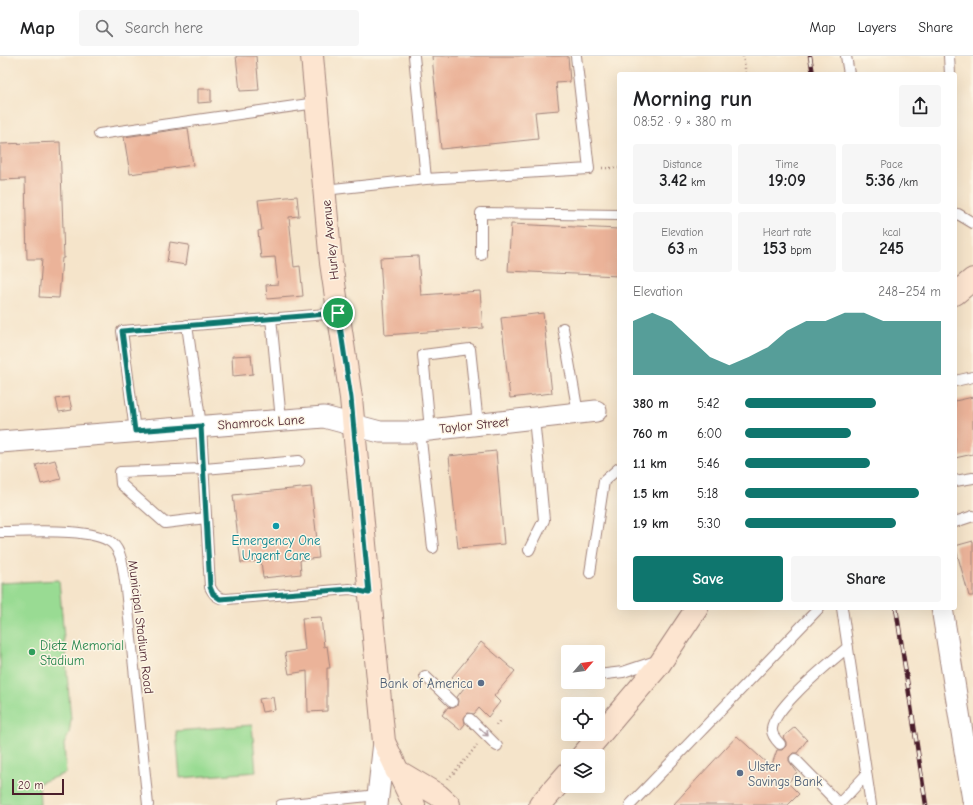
<!DOCTYPE html>
<html lang="en">
<head>
<meta charset="utf-8">
<style>
  :root { --surface:#fff; --page:#f6f6f6; --text:#202124; --muted:#757577; --line:#e0e0e0; --accent:#0f766e }
  body { margin:0; font-family:"Comic Neue",sans-serif; background:var(--page); color:var(--text); height:100vh; display:flex; flex-direction:column; font-size:15px; white-space:nowrap }
  * { box-sizing:border-box; margin:0 }
  p { font-size:13px; color:var(--muted) }
  .icon { flex:none; width:22px; height:22px; fill:none; stroke:currentColor; stroke-width:2; stroke-linecap:round; stroke-linejoin:round }
  .map { position:relative; flex:1; overflow:hidden }
  .panel { position:absolute; left:617px; top:16px; width:340px; height:538px; display:flex; flex-direction:column; background:var(--surface); border-radius:4px; box-shadow:0 4px 16px #0002 }
  .panel>* { flex:none }
  .needle { width:26px; rotate:62deg }
  .tools { position:absolute; left:561px; top:589px; display:grid; gap:8px }
  .tools a { display:grid; place-items:center; width:44px; height:44px; border-radius:4px; background:var(--surface); box-shadow:0 4px 16px #0002; font-size:20px }
  .scale { position:absolute; left:12px; bottom:10px; width:52px; box-sizing:border-box; padding-left:4px; border:2px solid #4a1f2b; border-top:0; font-size:11px; line-height:14px; white-space:nowrap; color:#4a1f2b; -webkit-text-stroke:3px #fcf5e5; paint-order:stroke }
  .pin { position:absolute; display:grid; place-items:center; width:34px; height:34px; color:#fff; margin:-17px; border:2px solid #fff; border-radius:50%; box-shadow:0 1px 4px #0007 }
  .round { display:grid; place-items:center; flex:none; width:42px; height:42px; border-radius:4px; background:var(--page) }
  .overview { display:flex; align-items:center; justify-content:space-between; height:68px; padding:0 16px }
  h1 { font-size:22px; font-weight:700; line-height:30px }
  .stats { display:grid; grid-template-columns:repeat(3,1fr); gap:6px; height:68px; padding:4px 16px }
  .stats div { display:grid; align-content:center; border-radius:4px; background:var(--page); text-align:center }
  .stats b { font-size:17px; font-weight:700 }
  .stats small { font-size:11px; font-weight:400 }
  .stats p { font-size:11px }
  .chart { height:112px; padding:8px 16px }
  .chart p { display:flex; justify-content:space-between }
  .chart svg { width:100%; height:72px; margin-top:4px; fill:var(--accent); opacity:.7 }
  .action { display:flex; gap:8px; margin-top:auto; padding:8px 16px }
  .action a { flex:1; height:46px; border-radius:4px; background:var(--accent); color:#fff; font-size:16px; font-weight:700; line-height:46px; text-align:center }
  .action a+a { background:var(--page); color:var(--text) }
  ul { padding:0 16px; list-style:none; font-size:13px }
  li { display:grid; grid-template-columns:64px 48px 1fr; align-items:center; height:30px }
  li i { height:10px; border-radius:5px; background:var(--accent) }
  header { display:flex; align-items:center; gap:24px; box-sizing:border-box; height:56px; padding:0 20px; background:var(--surface); border-bottom:1px solid var(--line) }
  header strong { font-size:19px }
  nav { display:flex; gap:22px; margin-inline-start:auto; font-size:14px }
  .search { width:280px; height:36px; background:var(--page); display:flex; align-items:center; gap:10px; box-sizing:border-box; padding:0 14px; border-radius:4px; color:var(--muted); font-size:15px }
  .map>svg:first-child { display:block }
  .green { fill:#99db93; stroke:#727d5f }
  .building { fill:#ebb399 }
  .lines { fill:none; stroke-linecap:round; stroke-linejoin:round }
  .lane-casing { stroke:#a0827a; stroke-width:12 }
  .street-casing { stroke:#a0827a; stroke-width:23 }
  .secondary-casing { stroke:#a0827a; stroke-width:24 }
  .path { stroke:#a0827a; stroke-width:2.5; stroke-dasharray:1 3; stroke-linecap:butt }
  .lane { stroke:#fff; stroke-width:10 }
  .street { stroke:#fff; stroke-width:21 }
  .secondary { stroke:#fde5d0; stroke-width:22 }
  .rail-casing { stroke:#4a1f2b; stroke-width:4.5 }
  .rail { stroke:#fcf5e5; stroke-width:3; stroke-dasharray:9; stroke-linecap:butt }
  .oneway { stroke:#ae9aa0 }
  .route-casing { stroke:#fff; stroke-width:8 }
  .route { stroke:#0f766e; stroke-width:5 }
  .culture-dot { fill:#0f9aa8; stroke:#fcf5e5; stroke-width:1.5 }
  .leisure-dot { fill:#2e9e5b; stroke:#fcf5e5; stroke-width:1.5 }
  .service-dot { fill:#5c6f8a; stroke:#fcf5e5; stroke-width:1.5 }
  .labels { text-anchor:middle; dominant-baseline:central; stroke-width:3; stroke-linejoin:round; paint-order:stroke }
  .street-label { font-size:13px; fill:#4a1f2b; stroke:#fcf5e5 }
  .culture-label { font-size:13px; fill:#0d838f; stroke:#fcf5e5 }
  .leisure-label { font-size:13px; fill:#27864d; stroke:#fcf5e5; text-anchor:start }
  .service-label { font-size:13px; fill:#4e5e75; stroke:#fcf5e5; text-anchor:end }
</style>
</head>
<body>
<header>
<strong>Map</strong>
<div class="search"><svg class="icon" aria-label="search" viewBox="0 0 24 24"><circle cx="10" cy="10" r="6"/><path d="M15 15l6 6"/></svg>Search here</div>
<nav><a>Map</a><a>Layers</a><a>Share</a></nav>
</header>
<div class="map">
<svg width="973" height="749" viewBox="0 0 973 749">
  <rect width="100%" height="100%" fill="#fcf5e5"/>
  <filter id="ink" filterUnits="userSpaceOnUse"><feTurbulence type="fractalNoise" baseFrequency=".025" numOctaves="2"/><feDisplacementMap in="SourceGraphic" scale="8" xChannelSelector="R" yChannelSelector="G"/><feConvolveMatrix kernelMatrix="1 2 1 2 8 2 1 2 1" color-interpolation-filters="sRGB"/></filter>
  <filter id="wash" filterUnits="userSpaceOnUse"><feTurbulence type="fractalNoise" baseFrequency=".012" numOctaves="4" result="noise"/><feDisplacementMap in="SourceGraphic" scale="16" xChannelSelector="R" yChannelSelector="G"/><feGaussianBlur stdDeviation="0.9" result="paint"/><feColorMatrix in="noise" values="0 0 0 0 0 0 0 0 0 0 0 0 0 0 0 0 0 1.4 0 .05"/><feComposite in="paint" operator="in"/></filter>
  <g filter="url(#wash)">
    <rect width="100%" height="100%" fill="#f5e4ca"/>
    <path class="green" d="M59,524L71,664L69,678L64,688L66,717L39,727L40,749H0V527Z
      M252,669L256,716L180,722L176,675Z"/>
    <g id="blocks">
      <path class="building" d="M236,0H256L259,34L240,35Z
        M432,0H568L570,26L556,27L559,54L535,56L538,83L441,93Z
        M198,33H211V46L198,47Z
        M188,72L193,109L130,118L124,81Z
        M60,86L64,202H62L59,242L39,241L42,203H27L25,123L0,124V88Z
        M297,140L299,160L289,161L294,211L300,210L303,240L267,243L266,229L278,228L275,201L261,202L258,175L262,174L258,144Z
        M511,168L619,173V220L508,215Z
        M170,186L189,189L186,209L167,206Z
        M418,200L421,239L480,235L483,272L385,279L380,202Z
        M543,257L552,337L510,342L501,262Z
        M251,299L253,318L233,320L232,300Z
        M69,341L72,354L59,356L56,343Z
        M973,341V398L955,402V345Z
        M496,395L504,488L458,492L449,400Z
        M55,404L61,423L41,428L36,409Z
        M311,431L319,502L300,504L301,518L263,522L261,505L241,507L233,439Z
        M973,485V540H969L955,490Z
        M321,561L324,591L327,590L330,612H327V655L308,656L307,615L289,618L285,597L305,594L302,562Z
        M481,586L515,615L494,640L500,646L488,661L479,652L474,658L468,657L464,662L465,668L460,674L442,659L448,651L453,652L457,650L458,645L457,641L464,632L452,621Z
        M273,641L275,654L262,656L259,643Z
        M795,671L807,684L797,697H793L789,701V705L797,716L788,727L799,738L788,749H673L737,680L771,711L777,694H782L786,690V686L783,681Z"/>
    </g>
  </g>
  <g filter="url(#ink)">
    <use href="#blocks" fill-opacity="0" stroke="#a0827a" stroke-width="1"/>
    <g class="lines">
      <g class="lane-casing">
        <path id="lane" d="M414,0L426,123
          M846,0L849,18
          M949,0L950,18
          M99,78L316,47
          M324,134L426,123L589,113L576,0
          M955,159L958,158L973,167
          M481,199V157L619,159
          M271,262L281,364
          M187,269L201,370L210,531C214,539 218,543 227,543L350,533L369,537
          M563,272L578,357
          M955,325L973,321
          M430,374L423,299L470,293L478,368
          M135,375L122,275L338,257
          M420,375L433,492
          M955,425L973,422
          M206,462L165,467L121,428L120,416L204,413L299,405
          M955,466L973,460
          M0,476C25,476 93,471 112,487C123,496 124,519 126,533L148,749
          M529,494L544,464L534,362
          M590,517L604,425L619,412
          M842,552L871,749
          M598,619L623,616L656,605
          M425,620L452,646
          M470,663L497,690
          M780,688C776,684 771,678 772,672C775,650 831,606 848,591
          M795,703L839,748
          M281,749L378,739
          M630,749L819,552
          M838,749L866,719"/>
      </g>
      <g class="street-casing">
        <path id="street" d="M0,386L324,361L380,376H412L596,355
          M942,552L973,744
          M377,749L384,686"/>
      </g>
      <g class="secondary-casing">
        <path id="secondary" d="M312,0L331,207L351,342L384,686L414,749
          M955,238L973,223
          M582,700L659,609L697,552
          M396,714L438,739L449,749
          M540,749L568,717"/>
      </g>
      <path class="path" d="M743,0L746,18
        M602,112H619
        M496,669L501,663
        M448,723L467,702L477,689"/>
      <use href="#lane" class="lane"/>
      <use href="#street" class="street"/>
      <use href="#secondary" class="secondary"/>
      <g class="rail-casing">
        <path id="rail" d="M810,0L813,18
          M896,552L926,749"/>
      </g>
      <use href="#rail" class="rail"/>
    </g>
    <defs><path id="oneway-shaft" d="M-6 0H5M1.5-3L5.5 0L1.5 3" fill="none" stroke-width="1.6" stroke-linecap="round" stroke-linejoin="round"/></defs>
    <use class="oneway" href="#oneway-shaft" transform="translate(484 676) rotate(44)"/>
  </g>
  <g class="lines" filter="url(#ink)">
    <g class="route-casing">
      <path id="route" d="M338,257L351,342L369,537L350,533L220,543L213,538L210,531L201,370L135,375L122,275Z"/>
    </g>
    <use href="#route" class="route"/>
  </g>
  <circle class="culture-dot" cx="276" cy="470" r="4"/>
  <circle class="leisure-dot" cx="32" cy="596" r="4"/>
  <g class="service-dot">
    <circle cx="481" cy="627" r="4"/>
    <circle cx="740" cy="717" r="4"/>
  </g>
  <g class="labels">
    <g class="street-label">
      <text transform="translate(330 184) rotate(-96)">Hurley Avenue</text>
      <text transform="translate(261 366) rotate(-4)">Shamrock Lane</text>
      <text transform="translate(474 369) rotate(-6)">Taylor Street</text>
      <text transform="translate(141 571) rotate(83)">Municipal Stadium Road</text>
    </g>
    <g class="culture-label">
      <text x="276" y="484">Emergency One<tspan x="276" dy="15">Urgent Care</tspan></text>
    </g>
    <g class="leisure-label">
      <text x="40" y="589">Dietz Memorial<tspan x="40" dy="15">Stadium</tspan></text>
    </g>
    <g class="service-label">
      <text x="473" y="627">Bank of America</text>
      <text x="748" y="710" text-anchor="start">Ulster<tspan x="748" dy="15">Savings Bank</tspan></text>
    </g>
  </g>
</svg>
<div class="tools">
<a><svg class="needle" viewBox="-14 -14 28 28"><path d="M0-13l5 13h-10z" fill="#e53935"/><path d="M0 13l5-13h-10z" fill="#757577"/></svg></a>
<a><svg class="icon" aria-label="locate" viewBox="0 0 24 24"><circle cx="12" cy="12" r="6"/><path d="M12 2v4M12 18v4M2 12h4M18 12h4"/></svg></a>
<a><svg class="icon" aria-label="layers" viewBox="0 0 24 24"><path d="M12 4l9 5-9 5-9-5zM3 14l9 5 9-5"/></svg></a>
</div>
<div class="scale">20 m</div>
<div class="pin" style="left:338px;top:257px;background:#1e9e55"><svg class="icon" aria-label="arrive" viewBox="0 0 24 24"><path d="M6 21V4h12l-3 4 3 4H6"/></svg></div>
<section class="panel">
<div class="overview"><div><h1>Morning run</h1><p>08:52 · 9 × 380 m</p></div><a class="round"><svg class="icon" aria-label="share" viewBox="0 0 24 24"><path d="M12 15V3M7 8l5-5 5 5M5 13v7h14v-7"/></svg></a></div>
<div class="stats">
<div><p>Distance</p><b>3.42<small> km</small></b></div>
<div><p>Time</p><b>19:09</b></div>
<div><p>Pace</p><b>5:36<small> /km</small></b></div>
</div>
<div class="stats">
<div><p>Elevation</p><b>63<small> m</small></b></div>
<div><p>Heart rate</p><b>153<small> bpm</small></b></div>
<div><p>kcal</p><b>245</b></div>
</div>
<div class="chart"><p><span>Elevation</span>248–254 m</p>
<svg viewBox="0 0 160 44" preserveAspectRatio="none"><path d="M0 44V11L10 6L20 11L30 22L40 33L50 38L60 33L70 27L80 17L90 11L100 11L110 6L120 6L130 11L140 11L150 11L160 11V44z"/></svg>
</div>
<ul>
<li><b>380 m</b>5:42<i style="width:67%"></i></li>
<li><b>760 m</b>6:00<i style="width:54%"></i></li>
<li><b>1.1 km</b>5:46<i style="width:64%"></i></li>
<li><b>1.5 km</b>5:18<i style="width:89%"></i></li>
<li><b>1.9 km</b>5:30<i style="width:77%"></i></li>
</ul>
<div class="action"><a>Save</a><a>Share</a></div>
</section>
</div>
</body>
</html>
